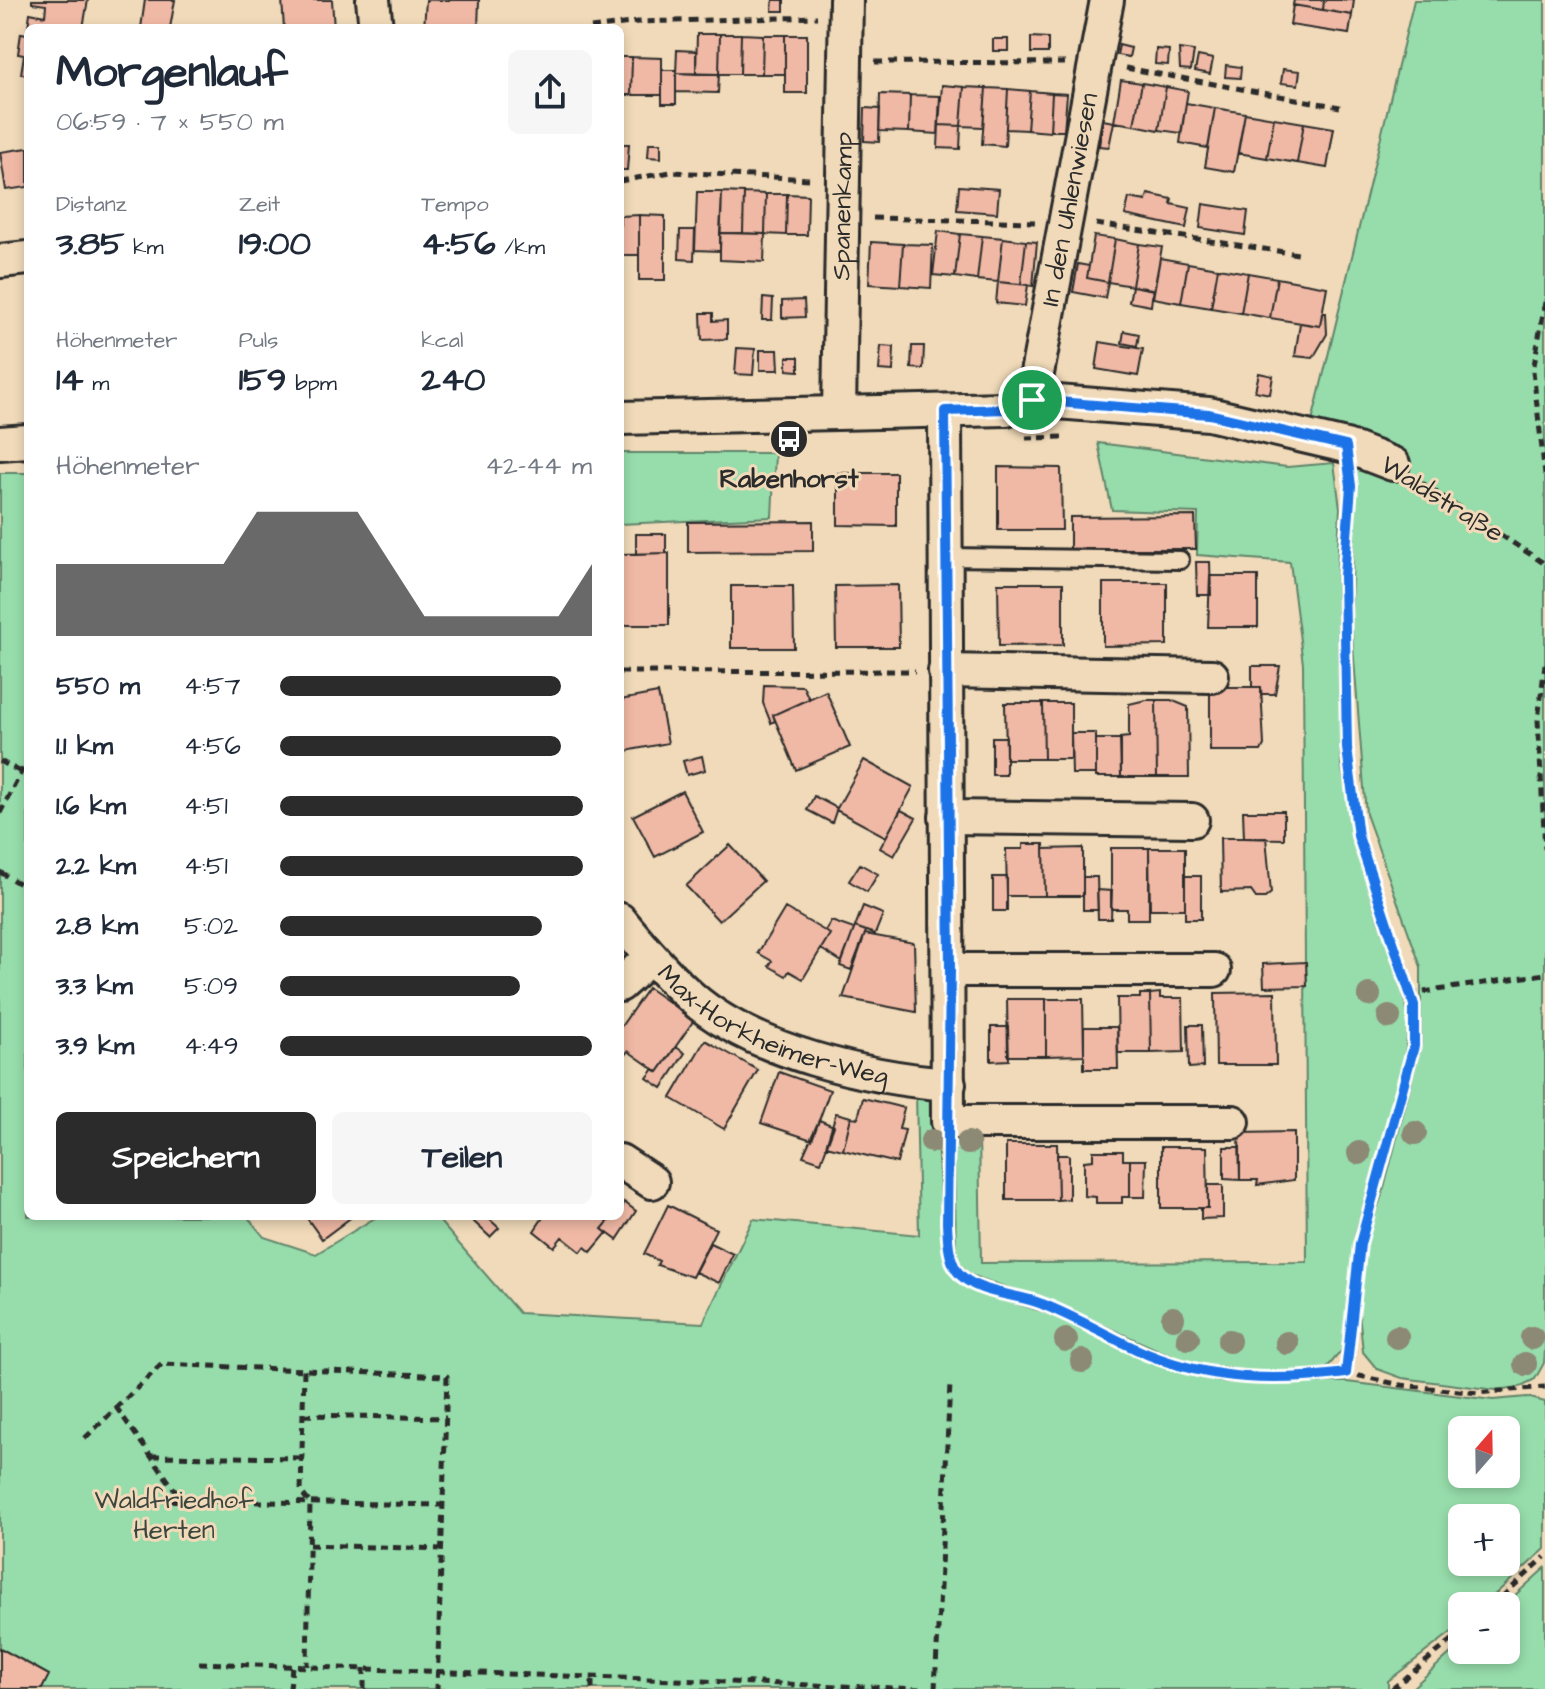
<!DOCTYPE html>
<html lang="de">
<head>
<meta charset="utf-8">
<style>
  :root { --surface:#fff; --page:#f6f6f7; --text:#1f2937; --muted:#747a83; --accent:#2b2b2b }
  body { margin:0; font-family:"Architects Daughter",sans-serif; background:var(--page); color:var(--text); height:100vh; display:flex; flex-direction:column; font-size:30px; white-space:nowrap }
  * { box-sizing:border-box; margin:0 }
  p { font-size:26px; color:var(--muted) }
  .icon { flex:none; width:44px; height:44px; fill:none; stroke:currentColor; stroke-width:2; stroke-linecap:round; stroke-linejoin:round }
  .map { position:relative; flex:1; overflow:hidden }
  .drawer { position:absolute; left:24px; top:24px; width:600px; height:1196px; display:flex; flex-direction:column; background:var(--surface); border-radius:12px; box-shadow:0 4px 12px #0003 }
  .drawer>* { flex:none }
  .needle { width:52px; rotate:20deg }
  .buttons { position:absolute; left:1448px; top:1416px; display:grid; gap:16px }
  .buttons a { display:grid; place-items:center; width:72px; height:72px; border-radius:12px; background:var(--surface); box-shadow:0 4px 12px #0003; font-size:40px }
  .pin { position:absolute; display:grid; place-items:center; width:68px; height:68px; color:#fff; margin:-34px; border:4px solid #fff; border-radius:50%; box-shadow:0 2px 8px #0007 }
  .round { display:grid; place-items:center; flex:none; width:84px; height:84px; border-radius:12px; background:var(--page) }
  .head { display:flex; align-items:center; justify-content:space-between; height:136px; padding:0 32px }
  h1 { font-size:44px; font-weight:800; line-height:60px }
  .stats { display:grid; grid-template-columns:repeat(3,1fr); gap:12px; height:136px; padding:8px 32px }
  .stats div { display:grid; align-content:center }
  .stats b { font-size:34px; font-weight:800 }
  .stats small { font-size:22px; font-weight:400 }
  .stats p { font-size:22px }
  .chart { height:224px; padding:16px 32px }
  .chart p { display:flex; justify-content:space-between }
  .chart svg { width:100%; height:144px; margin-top:8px; fill:var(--accent); opacity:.7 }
  .action { display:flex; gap:16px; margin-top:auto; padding:16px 32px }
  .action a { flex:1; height:92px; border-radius:12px; background:var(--accent); color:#fff; font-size:32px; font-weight:800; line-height:92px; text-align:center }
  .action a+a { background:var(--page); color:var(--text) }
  ul { padding:0 32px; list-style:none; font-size:26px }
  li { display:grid; grid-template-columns:128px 96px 1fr; align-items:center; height:60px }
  li i { height:20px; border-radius:10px; background:var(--accent) }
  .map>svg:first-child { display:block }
  .green { fill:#97ddab; stroke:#61846b; stroke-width:2; fill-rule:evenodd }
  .building { fill:#f0b9a5; stroke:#2b2b2b; stroke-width:2 }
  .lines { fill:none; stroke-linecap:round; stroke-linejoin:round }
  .lane-casing { stroke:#2b2b2b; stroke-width:22 }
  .street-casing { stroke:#2b2b2b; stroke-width:38 }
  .path { stroke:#2b2b2b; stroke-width:5; stroke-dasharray:8 6; stroke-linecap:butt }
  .lane { stroke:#f0dab9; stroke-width:16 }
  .street { stroke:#f0dab9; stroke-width:32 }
  .tree { fill:#8c8975 }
  .route-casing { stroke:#fff; stroke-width:16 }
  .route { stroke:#1a73e8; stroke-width:10 }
  .labels { text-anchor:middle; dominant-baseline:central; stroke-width:6; stroke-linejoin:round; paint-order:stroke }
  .street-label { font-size:26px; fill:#2b2b2b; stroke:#f0dab9 }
  .poi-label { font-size:26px; font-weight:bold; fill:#2b2b2b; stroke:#f0dab9 }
  .park-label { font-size:26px; fill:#3b463e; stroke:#f0dab9 }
</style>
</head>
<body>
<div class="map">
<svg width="1545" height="1689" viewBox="0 0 1545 1689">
  <rect width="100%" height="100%" fill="#f0dab9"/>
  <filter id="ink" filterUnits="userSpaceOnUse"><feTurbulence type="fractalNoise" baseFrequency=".0125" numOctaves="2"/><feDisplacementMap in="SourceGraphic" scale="16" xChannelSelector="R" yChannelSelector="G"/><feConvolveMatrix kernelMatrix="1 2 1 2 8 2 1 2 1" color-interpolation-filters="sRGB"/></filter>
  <g filter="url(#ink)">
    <path class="green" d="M1414,0H1545V1350L1544,1363L1535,1379L1519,1387L1496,1390L1402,1378L1377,1369L1363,1352L1357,1292L1366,1239L1383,1192L1421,1044V967L1366,814L1351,620L1356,440L1312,422Z
      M1098,443L1287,467L1334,463L1340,508L1337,571L1341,764L1360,861L1379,922L1398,967L1409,1019L1404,1066L1355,1236L1342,1350L1326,1369L1271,1375L1187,1363L1060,1306L968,1274L956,1258L954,1129L979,1131L981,1263L1307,1262L1303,664L1290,562L1197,555L1198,513L1112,510Z
      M620,453H775L772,517L620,524Z
      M0,473H28V1216H247L264,1237L316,1254L378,1216H435L519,1313L703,1323L753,1219L919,1235L916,1093L934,1101L945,1258L962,1283L978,1292L1051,1314L1148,1359L1224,1382H1347L1493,1400L1527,1397L1545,1402V1549L1482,1606H1462V1624L1388,1681V1689H0ZM1462,1430H1506V1474H1462ZM1462,1518H1506V1562H1462Z
      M1545,1568V1689H1411L1462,1643V1650H1506V1606H1503Z"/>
    <path class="building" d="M32,0H88L83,28H28V75L21,74L24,55L18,54L21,33L27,34L30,13L45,16L46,5L32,3Z
      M145,0H175L170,28H141Z
      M282,0H332L334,28H284Z
      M426,0H479L478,28H424Z
      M773,0H784V11H772Z
      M1294,0H1324L1323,10L1293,5Z
      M1324,0H1354L1352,15L1323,10Z
      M1293,5L1352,15L1349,34L1290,25Z
      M697,34H720L719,74H696Z
      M720,34H741L740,74H719Z
      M741,34L763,35L762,74H740Z
      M763,35H785V74H762Z
      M785,35H807V93H785Z
      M1031,37L1048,38V53H1031Z
      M993,39H1008V51H993Z
      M1119,45L1131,48L1129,57L1117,55Z
      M1156,49L1169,50L1168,65L1155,64Z
      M1179,49L1194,51L1191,70L1180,69Z
      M677,50L696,51V74L676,73Z
      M1198,56L1213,59L1210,74L1195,71Z
      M620,57H632L631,95H620Z
      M632,57L662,58V95H631Z
      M1226,65L1241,67L1240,78L1225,77Z
      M1283,69L1300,71L1298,85L1281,83Z
      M662,70H676V104H662Z
      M676,73L719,74L718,93L676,92Z
      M1121,80L1142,83L1134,125L1114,122Z
      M1142,83L1166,87L1159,130L1134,125Z
      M942,85L964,87L961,126L939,125Z
      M964,87L986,88L983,127L961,126Z
      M1166,87L1188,91L1181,133L1159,130Z
      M986,88L1008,89L1005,146L982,144Z
      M1008,89L1030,91L1027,130L1006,129Z
      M1030,91L1052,93L1050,132L1027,130Z
      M1052,93L1067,94L1064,131H1050Z
      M880,94L910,95L909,132L879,131Z
      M910,95L940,96L938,134L909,132Z
      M1186,103L1215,108L1208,148L1180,143Z
      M865,108L880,109L879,142L864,141Z
      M1215,108L1245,113L1234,172L1205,167Z
      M1245,113L1274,118L1267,158L1238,153Z
      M1274,118L1304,123L1297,163L1267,158Z
      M1103,120L1114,122L1109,147L1099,146Z
      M1304,123L1334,128L1327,168L1297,163Z
      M939,125L961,126L960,149L938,148Z
      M649,143H661V158L648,157Z
      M620,144H629L627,170H620Z
      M28,148V187L6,190L0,152Z
      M959,186L999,189L997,213L957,210Z
      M697,192H722L720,251L695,250Z
      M722,192L744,193L743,233H720Z
      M744,193L766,194L765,234L743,233Z
      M766,194H787L786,235L765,234Z
      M787,194L808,195L807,235H786Z
      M1148,194L1172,199L1171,204L1190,208L1186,228L1125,215L1129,198L1146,201Z
      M1203,204L1248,211L1245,235L1200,228Z
      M639,215L665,216V280H639Z
      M639,215V255H620V216Z
      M680,230H695L694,260L679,259Z
      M938,231L960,234L955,277L933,275Z
      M720,233L765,234L764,262L720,260Z
      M960,234L982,236L977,280L955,277Z
      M982,236L1003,238L998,282L977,280Z
      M1094,236L1115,239L1108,282L1087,278Z
      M1003,238L1026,241L1021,284L998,282Z
      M1115,239L1139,244L1132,286L1108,282Z
      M1026,241L1037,242L1033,286L1021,284Z
      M871,242L903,244L900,286L869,284Z
      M903,244L933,245L931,288L900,286Z
      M1139,244L1162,247L1154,290L1132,286Z
      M1160,258L1188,263L1181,303L1153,298Z
      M1188,263L1218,268L1211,308L1181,303Z
      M1078,264L1089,266L1087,278L1108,282L1105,298L1073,292Z
      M1218,268L1248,273L1241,313L1211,308Z
      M1248,273L1277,278L1270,318L1241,313Z
      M1277,278L1327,287L1320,326L1270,318Z
      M998,282L1028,285L1025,306L996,303Z
      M1132,286L1153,289L1151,306L1129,302Z
      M763,298L773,299L772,320H762Z
      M804,300L805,317L782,318V301Z
      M701,313H713V321L727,320V339L702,340Z
      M1322,313H1326L1327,334L1313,358L1295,356L1300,323L1320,326Z
      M1124,331L1139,334L1137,346L1122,343Z
      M1100,342L1143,349L1138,376L1096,369Z
      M881,346L894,347L893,371L879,370Z
      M912,346H924L923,369L911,368Z
      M737,348L755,349L753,375L735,374Z
      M760,350H778L779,370H760Z
      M787,357H799V371L787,370Z
      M1259,373L1273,376L1270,394L1255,391Z
      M998,467L1061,468L1062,530H998Z
      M838,473H896V526L838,525Z
      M1195,516L1196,549H1070V517Z
      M813,521V551L688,552V522Z
      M636,534H666V553L636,554Z
      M669,553V625H620V554Z
      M1196,562H1210L1211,595H1197Z
      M1210,576H1258V627H1208Z
      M998,583H1063V645L999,646Z
      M1103,583H1167V645L1103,646Z
      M898,585L899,647H836L835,586Z
      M731,586H793L794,648H731Z
      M1252,666H1280L1275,694H1261V687H1252Z
      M764,685L803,686L809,699L773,715L775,721L771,723L763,703Z
      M1210,687H1261L1264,745L1261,751H1210Z
      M826,691L850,747L796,770L773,715Z
      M658,693L668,743L620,752V700Z
      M1146,700H1156L1157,777H1121L1120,738L1129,737V704Z
      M1156,700H1171L1188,707L1189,777H1157Z
      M1005,703H1043L1044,759H1006Z
      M1043,703H1071V759H1044Z
      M1071,733H1096V774H1072Z
      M992,737H1006V775H992Z
      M1096,739H1121V777H1096Z
      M702,756L705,770L687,775L683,761Z
      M864,760L913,787L886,837L836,810Z
      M682,791L703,832L655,857L633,816Z
      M814,796L837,808L832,823L807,810Z
      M901,810L916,818L894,856L880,848Z
      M1243,811H1284V839L1244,838Z
      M1266,837L1271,893L1265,898H1256L1251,891L1221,892L1220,838Z
      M1023,844H1044L1045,896H1007L1006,849H1023Z
      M730,845L763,881L719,921L686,886Z
      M1083,848V896H1045L1044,849Z
      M1111,848H1149V919H1127V909H1111Z
      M1149,848H1185V909H1150Z
      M860,864L878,874L867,892L849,881Z
      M1185,876H1201V919H1185Z
      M993,877H1007V911H993Z
      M1083,877H1097L1098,910H1083Z
      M1097,890L1112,891L1111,919H1098Z
      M863,906L883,914L875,934L855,927Z
      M785,908L830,934L803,979L789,971L786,976L769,966L772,961L758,953Z
      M831,921L854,929L842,962L821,949L830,934L825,931Z
      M855,927L866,931L851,970L840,966Z
      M865,934L914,943L916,1012L843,998Z
      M1306,962L1307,986L1264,987L1263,964Z
      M648,988L694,1020L658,1072L628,1051L620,1061V1028Z
      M1275,992L1276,1065H1216L1215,993Z
      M1160,993V998H1183L1184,1052L1151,1053L1150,994Z
      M1140,994H1150L1151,1053H1118L1117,998H1140Z
      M1007,999H1046V1056H1008Z
      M1046,999H1083L1084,1055L1046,1056Z
      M1188,1025H1202L1203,1067L1189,1068Z
      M991,1027H1008L1009,1060L991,1061Z
      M1084,1027H1117L1118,1069H1084Z
      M705,1040L758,1070L724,1129L671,1098Z
      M676,1047L685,1053L662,1088L647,1078L654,1069L658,1072Z
      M779,1072L830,1090L812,1140L761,1123Z
      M863,1098L904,1108L899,1129L905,1130L897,1163L843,1150L851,1117L858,1118Z
      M836,1113L851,1117L843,1150L826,1146Z
      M819,1120L834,1126L821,1162L803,1156Z
      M1294,1132V1180L1257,1185L1258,1180H1240L1239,1133Z
      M1006,1144H1057L1058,1200H1006Z
      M1161,1147H1207L1208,1208H1161Z
      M1224,1147H1240V1180L1224,1179Z
      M1093,1151H1123V1160H1130V1197H1122V1203H1096V1197L1084,1196V1161L1093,1160Z
      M1057,1155H1069V1199L1058,1200Z
      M1130,1160H1146L1145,1197H1130Z
      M1208,1185H1223V1218L1201,1219V1208H1208Z
      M624,1202L636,1211L617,1240L602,1229L613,1216H620Z
      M668,1205L716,1229L692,1277L657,1265L659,1261L644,1254Z
      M299,1216H353L322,1239L306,1217Z
      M478,1216H486L499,1228L490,1237L473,1221Z
      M544,1216H613L602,1229L607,1233L591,1252L585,1247L581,1252L562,1237L554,1247L534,1231Z
      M710,1243L733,1254L719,1283L695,1272Z
      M0,1648L49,1675L42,1689H0Z"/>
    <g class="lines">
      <g class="lane-casing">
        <path id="lane" d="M945,557L1180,560"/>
      </g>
      <g class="street-casing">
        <g id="street">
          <path d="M373,0L376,28"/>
          <path d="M0,261L28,258"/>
          <path id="s1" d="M1032,400L1107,0"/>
          <path d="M945,411L948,1122H1233"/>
          <path id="s2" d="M839,412L846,0"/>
          <path d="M620,418L1006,409L1032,400L1209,414L1346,446L1393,464"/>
          <path d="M0,443L28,441"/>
          <path d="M945,671L1212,676"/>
          <path d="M946,817L1192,820"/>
          <path id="s3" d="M620,920C642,947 665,974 691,997C753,1052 869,1078 949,1084"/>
          <path d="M950,970H1214"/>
          <path d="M620,985L651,957"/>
          <path d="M620,1161L652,1182"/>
        </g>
      </g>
      <path class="path" d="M591,28L638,22L817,17
        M875,62L1065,63
        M1126,68L1340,107
        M620,181L671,172L811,179
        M873,218L1035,222
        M1096,224L1298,254
        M1545,302L1533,371L1545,475
        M1026,438L1064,437
        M1419,481L1545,564
        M1545,664L1538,720L1545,849
        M620,672L915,671
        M0,761L21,772
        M0,813L28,759
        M0,872L28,889
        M1410,994L1545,974
        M948,1150L947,1223L950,1254L958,1272L977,1285L1040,1303L1147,1353L1186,1368L1245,1379L1294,1380L1346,1373L1401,1385L1478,1393L1545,1387
        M304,1370L301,1492L310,1503L307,1666
        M1346,1373L1360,1244L1414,1046V1005L1358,836L1347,748L1344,576L1350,480
        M116,1407L182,1500
        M304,1415L446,1418
        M85,1438L162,1364L447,1376L437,1689
        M152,1456L302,1458
        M143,1500L443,1505
        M309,1545L442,1549
        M1492,1606L1545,1557
        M199,1663L923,1689
        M290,1689L292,1666
        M364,1689V1668
        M592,1689V1677
        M935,1689L950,1384
        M1392,1689L1462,1632"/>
      <use href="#lane" class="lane"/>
      <use href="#street" class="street"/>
    </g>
    <g class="tree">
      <circle cx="1369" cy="995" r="12"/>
      <circle cx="1389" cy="1017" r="12"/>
      <circle cx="1415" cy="1133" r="12"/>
      <circle cx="932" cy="1141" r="12"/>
      <circle cx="968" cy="1143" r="12"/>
      <circle cx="1359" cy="1153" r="12"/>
      <circle cx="1173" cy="1318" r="12"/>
      <circle cx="1397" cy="1337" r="12"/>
      <circle cx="1188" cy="1338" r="12"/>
      <circle cx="1532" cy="1338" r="12"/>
      <circle cx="1066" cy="1340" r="12"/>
      <circle cx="1229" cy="1341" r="12"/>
      <circle cx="1287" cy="1343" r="12"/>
      <circle cx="1082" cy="1361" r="12"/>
      <circle cx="1525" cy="1364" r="12"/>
    </g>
  </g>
  <g class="lines" filter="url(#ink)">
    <g class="route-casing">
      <path id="route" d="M1032,400L1209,414L1346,446L1351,486L1344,576L1347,748L1358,836L1414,1005V1046L1360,1244L1346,1373C1277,1382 1213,1381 1147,1354C1112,1339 1078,1318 1042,1304C1017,1293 975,1295 957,1271C948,1258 948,1239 947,1223L950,970L945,411L1006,409Z"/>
    </g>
    <use href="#route" class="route"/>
  </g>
  <defs>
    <g id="bus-disc" transform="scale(2)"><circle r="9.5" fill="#2b2b2b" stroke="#f0dab9"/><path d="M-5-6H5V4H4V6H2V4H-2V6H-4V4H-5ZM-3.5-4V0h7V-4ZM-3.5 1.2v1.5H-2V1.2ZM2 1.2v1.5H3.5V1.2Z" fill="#fff"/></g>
  </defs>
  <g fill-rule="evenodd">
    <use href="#bus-disc" x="789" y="439"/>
  </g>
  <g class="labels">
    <g class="street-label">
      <text stroke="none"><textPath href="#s1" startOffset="204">In den Uhlenwiesen</textPath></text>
      <text stroke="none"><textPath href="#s2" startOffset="206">Spanenkamp</textPath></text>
      <text transform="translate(1442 499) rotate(32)">Waldstraße</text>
      <text stroke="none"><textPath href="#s3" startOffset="192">Max-Horkheimer-Weg</textPath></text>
    </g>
    <g class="poi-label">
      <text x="789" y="479">Rabenhorst</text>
    </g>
    <g class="park-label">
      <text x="174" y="1500">Waldfriedhof<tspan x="174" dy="30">Herten</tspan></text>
    </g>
  </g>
</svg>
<div class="buttons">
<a><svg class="needle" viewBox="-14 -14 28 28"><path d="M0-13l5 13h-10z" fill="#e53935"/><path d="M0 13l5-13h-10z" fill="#747a83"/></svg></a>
<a>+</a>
<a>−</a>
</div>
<div class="pin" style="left:1032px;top:400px;background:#1e9e55"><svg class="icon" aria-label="arrive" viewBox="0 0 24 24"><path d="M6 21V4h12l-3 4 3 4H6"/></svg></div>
<section class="drawer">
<div class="head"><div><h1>Morgenlauf</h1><p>06:59 · 7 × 550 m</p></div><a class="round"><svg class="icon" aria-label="share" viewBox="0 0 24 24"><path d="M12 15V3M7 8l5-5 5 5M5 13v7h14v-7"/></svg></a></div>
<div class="stats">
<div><p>Distanz</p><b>3.85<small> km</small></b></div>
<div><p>Zeit</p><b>19:00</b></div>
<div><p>Tempo</p><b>4:56<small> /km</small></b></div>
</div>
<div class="stats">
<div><p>Höhenmeter</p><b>14<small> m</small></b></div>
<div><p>Puls</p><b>159<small> bpm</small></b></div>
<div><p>kcal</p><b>240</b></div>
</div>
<div class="chart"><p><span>Höhenmeter</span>42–44 m</p>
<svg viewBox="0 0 160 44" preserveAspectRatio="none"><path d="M0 44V22L10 22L20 22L30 22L40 22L50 22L60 6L70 6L80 6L90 6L100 22L110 38L120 38L130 38L140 38L150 38L160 22V44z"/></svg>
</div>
<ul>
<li><b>550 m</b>4:57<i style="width:90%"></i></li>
<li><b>1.1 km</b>4:56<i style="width:90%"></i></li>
<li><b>1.6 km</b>4:51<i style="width:97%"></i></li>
<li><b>2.2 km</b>4:51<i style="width:97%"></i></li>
<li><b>2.8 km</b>5:02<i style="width:84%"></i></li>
<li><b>3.3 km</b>5:09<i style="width:77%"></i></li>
<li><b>3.9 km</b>4:49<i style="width:100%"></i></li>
</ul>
<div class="action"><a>Speichern</a><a>Teilen</a></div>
</section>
</div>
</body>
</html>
